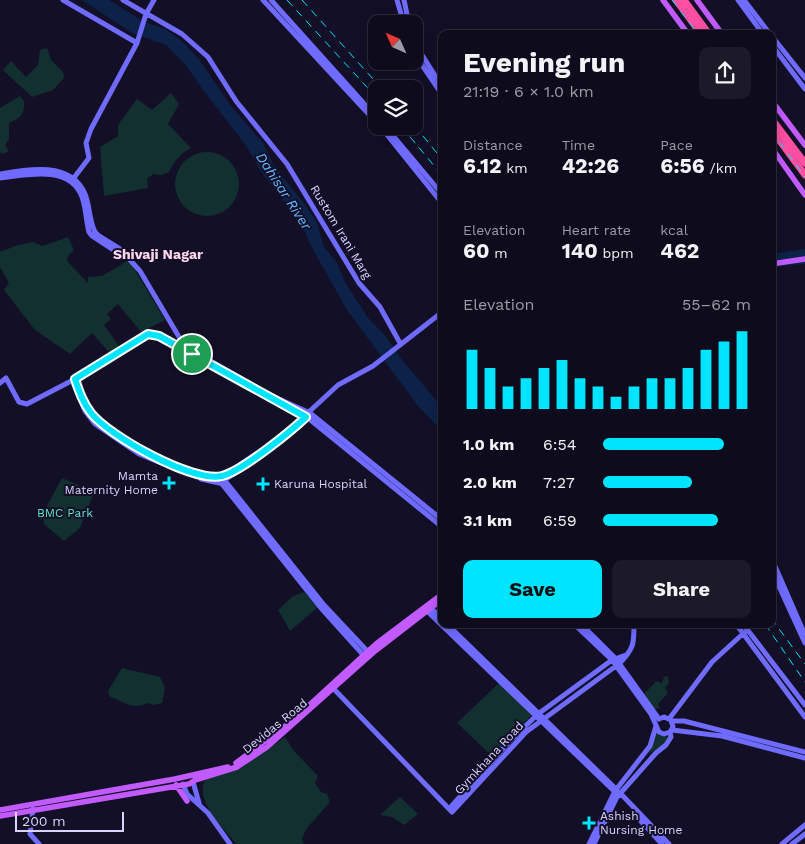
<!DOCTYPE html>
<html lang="en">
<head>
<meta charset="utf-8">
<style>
  :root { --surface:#0e0b1c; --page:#1c1929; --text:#f1f3f6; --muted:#9b9ba3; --line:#2e2b3b; --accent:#00e5ff }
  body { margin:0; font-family:"Work Sans",sans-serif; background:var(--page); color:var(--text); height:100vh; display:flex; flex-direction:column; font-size:19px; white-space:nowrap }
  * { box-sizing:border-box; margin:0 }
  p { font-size:16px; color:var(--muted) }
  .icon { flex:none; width:28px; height:28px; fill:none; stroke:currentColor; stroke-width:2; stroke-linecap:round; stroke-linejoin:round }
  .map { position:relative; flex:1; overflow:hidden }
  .details { position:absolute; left:438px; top:30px; width:338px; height:598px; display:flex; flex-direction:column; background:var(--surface); border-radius:10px; box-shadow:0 2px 12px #0003,0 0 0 1px var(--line) }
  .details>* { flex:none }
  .needle { width:32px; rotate:315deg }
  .fabs { position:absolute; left:368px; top:15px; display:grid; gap:10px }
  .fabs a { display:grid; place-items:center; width:55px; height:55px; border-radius:10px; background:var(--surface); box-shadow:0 2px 12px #0003,0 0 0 1px var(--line); font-size:25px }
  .scale { position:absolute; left:15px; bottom:12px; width:109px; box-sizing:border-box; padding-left:5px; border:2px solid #d9d4ff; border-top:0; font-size:14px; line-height:18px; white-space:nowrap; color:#d9d4ff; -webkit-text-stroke:4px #130f26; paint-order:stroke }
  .pin { position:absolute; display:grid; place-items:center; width:42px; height:42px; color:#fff; margin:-21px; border:2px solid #fff; border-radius:50%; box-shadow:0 1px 5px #0007 }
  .round { display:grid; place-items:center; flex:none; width:52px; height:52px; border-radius:10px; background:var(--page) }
  .summary { display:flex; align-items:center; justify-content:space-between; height:85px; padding:0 25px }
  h1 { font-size:28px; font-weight:700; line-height:38px }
  .figures { display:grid; grid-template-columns:repeat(3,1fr); gap:8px; height:85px; padding:5px 25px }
  .figures div { display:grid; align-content:center }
  .figures b { font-size:21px; font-weight:700 }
  .figures small { font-size:14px; font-weight:400 }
  .figures p { font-size:14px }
  .chart { height:140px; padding:10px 25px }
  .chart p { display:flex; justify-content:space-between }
  .chart svg { width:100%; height:90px; margin-top:5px; stroke:var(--accent); stroke-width:6 }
  .cta { display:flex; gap:10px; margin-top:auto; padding:10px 25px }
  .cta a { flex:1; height:58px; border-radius:10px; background:var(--accent); color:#111; font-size:20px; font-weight:700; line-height:58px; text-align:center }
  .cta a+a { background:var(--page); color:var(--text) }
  ul { padding:0 25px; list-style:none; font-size:16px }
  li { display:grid; grid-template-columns:80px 60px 1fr; align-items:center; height:38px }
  li i { height:12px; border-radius:6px; background:var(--accent) }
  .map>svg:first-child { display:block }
  .green { fill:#12302f }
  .water { fill:#0c2248 }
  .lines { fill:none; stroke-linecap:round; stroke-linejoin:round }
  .secondary { stroke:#6f6bff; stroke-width:5 }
  .primary { stroke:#c25bff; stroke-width:5.5 }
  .highway { stroke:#ff4fa3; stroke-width:7 }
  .rail { stroke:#00e5ff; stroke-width:1; stroke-dasharray:8 6; stroke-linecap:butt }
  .route-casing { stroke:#fff; stroke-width:10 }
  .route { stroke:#00e5ff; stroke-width:6 }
  .poi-dot { fill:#00e5ff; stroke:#130f26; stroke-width:2 }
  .labels { text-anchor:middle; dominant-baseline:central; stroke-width:4; stroke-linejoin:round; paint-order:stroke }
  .street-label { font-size:12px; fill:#d9d4ff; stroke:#130f26 }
  .poi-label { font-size:12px; fill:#d9d4ff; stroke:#130f26; text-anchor:start }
  .park-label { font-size:12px; fill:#5fe0c0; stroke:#130f26 }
  .water-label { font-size:14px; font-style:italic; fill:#62b6ff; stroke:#130f26 }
  .neighbourhood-label { font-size:14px; font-weight:bold; fill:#ffd6f0; stroke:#130f26 }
</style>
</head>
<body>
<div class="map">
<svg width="805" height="844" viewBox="0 0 805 844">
  <rect width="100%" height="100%" fill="#130f26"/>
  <path class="green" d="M47,48L51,60L63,72L64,78L53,90L32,97L3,70L11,61L26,77L38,65L40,50Z
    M171,93L179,104L168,124L191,148C180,154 174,161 169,172L161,175L153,174L147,179L148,188L104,196L100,147L118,136V125L137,99L152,110Z
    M20,96L24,101C25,114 20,119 9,123V139L5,145L9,151L2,154L0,152V108Z
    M175 184a32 32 0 1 1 64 0a32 32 0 1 1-64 0Z
    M68,237L74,250L67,257L68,262L88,283V277L102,276L129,260L165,320L141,332L118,304L107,314L111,319L104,325L119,346L109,352L92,333L70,354L35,330L4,290L9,283L0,267V252L18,245L33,242L42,246Z
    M62,478L94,492L80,528L64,541L44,524L43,513Z
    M304,592L318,607L290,631L278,610L293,596Z
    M122,668L160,677L165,688L162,703L154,705L147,703C135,711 121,701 109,696L108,691Z
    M668,676L669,683L665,688L668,693L658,704L660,708L648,711L640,697L655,683V681L662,683L664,677Z
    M499,683L532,715L492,756L457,723Z
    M654,733L669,737L661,747L649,754Z
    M285,737L293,750L318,776L315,783L321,792L327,794L330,802L307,828L302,838L304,844H236C224,828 194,801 205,780L241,768Z
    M400,797L418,814L404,825L392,817L380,815Z"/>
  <path class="water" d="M82,0H109L144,22L165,29L184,43L201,62L230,105L263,143L274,166L306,206L317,223L324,247L336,261L345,282L368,318L383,333L403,361L441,406V430L418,406L347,310L311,246L300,221L264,176L245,144L203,90L185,64L166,45L132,33Z
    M805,249V264L771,267V254Z"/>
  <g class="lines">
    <path class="secondary" d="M63,0L137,43
      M123,0L182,34L208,57L236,101L287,164L359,283L380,307L400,343
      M263,0L376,122
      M271,0L376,117
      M397,0L404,24
      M404,0L409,24
      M738,0L763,34
      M744,0L770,34
      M771,35L805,78
      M414,37L417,47L441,85
      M771,44L805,89
      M414,53L441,93
      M380,126L441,202
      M385,126L441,193
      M0,174C28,169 71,161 85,194C90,206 89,220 95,232L99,236L120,249L140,271L182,342L207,359L270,395L310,413L441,519
      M0,178C25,175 70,164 82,197C86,208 86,221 89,232L92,236L118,253L122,252
      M73,179L89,158L86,143L91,129L137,43L146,14L154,0
      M75,379L85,404L98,421L140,450L161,461L206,477L223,476L284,435L338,385L373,366L441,313
      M72,380L85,411L95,424L139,454L186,473
      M0,383L6,378L19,402L27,404L75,379L149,334L159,336L308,418L441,526
      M201,479L224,484L226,479L261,456
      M226,482L324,605L370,654
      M222,484L321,608L366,658
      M771,557L805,635
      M771,569L805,643
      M431,608L441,618
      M427,611L615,792
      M447,624L617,790
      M574,624L612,660L651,714L659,732L664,734L670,732L673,727L671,720L664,717L659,719
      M581,624L616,659L659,719
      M736,624L805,717
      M743,624L805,705
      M331,686L452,812L526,732L620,663C634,648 634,644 634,624
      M669,719L712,662L747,630
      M672,721H684L805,752
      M672,730L722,736L805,758
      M193,782L199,803
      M183,784L187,794L208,813L230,844
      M621,794L669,844
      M33,809L30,834L39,844
      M449,809L510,741L538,714L612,660L626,655
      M637,817L662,844
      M589,844L615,791L650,746L656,726
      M594,844L617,797L656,753L666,745L671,737L670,732
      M782,844L805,825
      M792,844L805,834"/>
    <path class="primary" d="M663,0L688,34
      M697,0L722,34
      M771,100L805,145
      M771,147L805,195
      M771,264L805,259
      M236,763L292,721L376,644L441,595
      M176,785L187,801
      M0,810L175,779L228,767
      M0,816L189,784L195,780L237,767L267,747L375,651L441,600"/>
    <path class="highway" d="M676,0L701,34
      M684,0L709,34
      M771,118L805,163
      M771,129L805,175"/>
    <path class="rail" d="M287,0L376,97
      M302,0L382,89
      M672,0L698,34
      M414,125L441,158
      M401,126L441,174
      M771,131L805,177
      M771,618L805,664
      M765,624L805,682"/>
  </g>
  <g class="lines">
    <g class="route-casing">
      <path id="route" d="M148,334L159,336L306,417C290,432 242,471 222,476C193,483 109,436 91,413C83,403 79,391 75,379Z"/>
    </g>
    <use href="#route" class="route"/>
  </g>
  <g class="poi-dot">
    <path d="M166.5 475.5h5v5h5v5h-5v5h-5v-5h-5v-5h5z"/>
    <path d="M260.5 476.5h5v5h5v5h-5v5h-5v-5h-5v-5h5z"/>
    <path d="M586.5 815.5h5v5h5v5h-5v5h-5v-5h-5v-5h5z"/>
  </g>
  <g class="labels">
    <g class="street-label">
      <text transform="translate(341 232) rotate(59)">Rustom Irani Marg</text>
      <text transform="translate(275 726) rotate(-39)">Devidas Road</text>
      <text transform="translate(489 758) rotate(-47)">Gymkhana Road</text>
    </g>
    <g class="poi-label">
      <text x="158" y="476" text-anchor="end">Mamta<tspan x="158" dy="14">Maternity Home</tspan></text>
      <text x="274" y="484">Karuna Hospital</text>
      <text x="600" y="816">Ashish<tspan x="600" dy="14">Nursing Home</tspan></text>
    </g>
    <g class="park-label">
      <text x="65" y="513">BMC Park</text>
    </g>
    <g class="water-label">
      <text transform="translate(284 191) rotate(57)">Dahisar River</text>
    </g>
    <g class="neighbourhood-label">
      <text x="158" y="254">Shivaji Nagar</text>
    </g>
  </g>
</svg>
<div class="fabs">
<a><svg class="needle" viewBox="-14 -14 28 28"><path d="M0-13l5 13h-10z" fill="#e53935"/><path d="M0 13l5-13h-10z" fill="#9b9ba3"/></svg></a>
<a><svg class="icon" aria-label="layers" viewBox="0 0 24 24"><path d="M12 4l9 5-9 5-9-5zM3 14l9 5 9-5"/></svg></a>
</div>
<div class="scale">200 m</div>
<div class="pin" style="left:192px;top:354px;background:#1e9e55"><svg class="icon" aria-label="arrive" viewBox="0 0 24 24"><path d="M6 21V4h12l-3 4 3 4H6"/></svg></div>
<section class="details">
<div class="summary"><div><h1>Evening run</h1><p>21:19 · 6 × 1.0 km</p></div><a class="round"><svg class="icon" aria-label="share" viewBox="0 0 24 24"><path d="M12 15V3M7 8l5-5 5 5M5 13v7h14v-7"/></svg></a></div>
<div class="figures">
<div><p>Distance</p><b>6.12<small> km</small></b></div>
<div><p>Time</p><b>42:26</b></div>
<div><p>Pace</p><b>6:56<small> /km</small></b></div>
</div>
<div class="figures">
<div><p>Elevation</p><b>60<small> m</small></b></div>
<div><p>Heart rate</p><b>140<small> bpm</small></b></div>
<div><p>kcal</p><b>462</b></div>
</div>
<div class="chart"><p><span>Elevation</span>55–62 m</p>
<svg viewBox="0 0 160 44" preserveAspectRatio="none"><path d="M5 44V15M15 44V24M25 44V33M35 44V29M45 44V24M55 44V20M65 44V29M75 44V33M85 44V38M95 44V33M105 44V29M115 44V29M125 44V24M135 44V15M145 44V11M155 44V6"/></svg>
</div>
<ul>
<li><b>1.0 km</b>6:54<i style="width:82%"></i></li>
<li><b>2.0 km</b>7:27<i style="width:60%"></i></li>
<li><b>3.1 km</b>6:59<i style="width:78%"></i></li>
</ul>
<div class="cta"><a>Save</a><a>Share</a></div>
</section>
</div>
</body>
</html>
